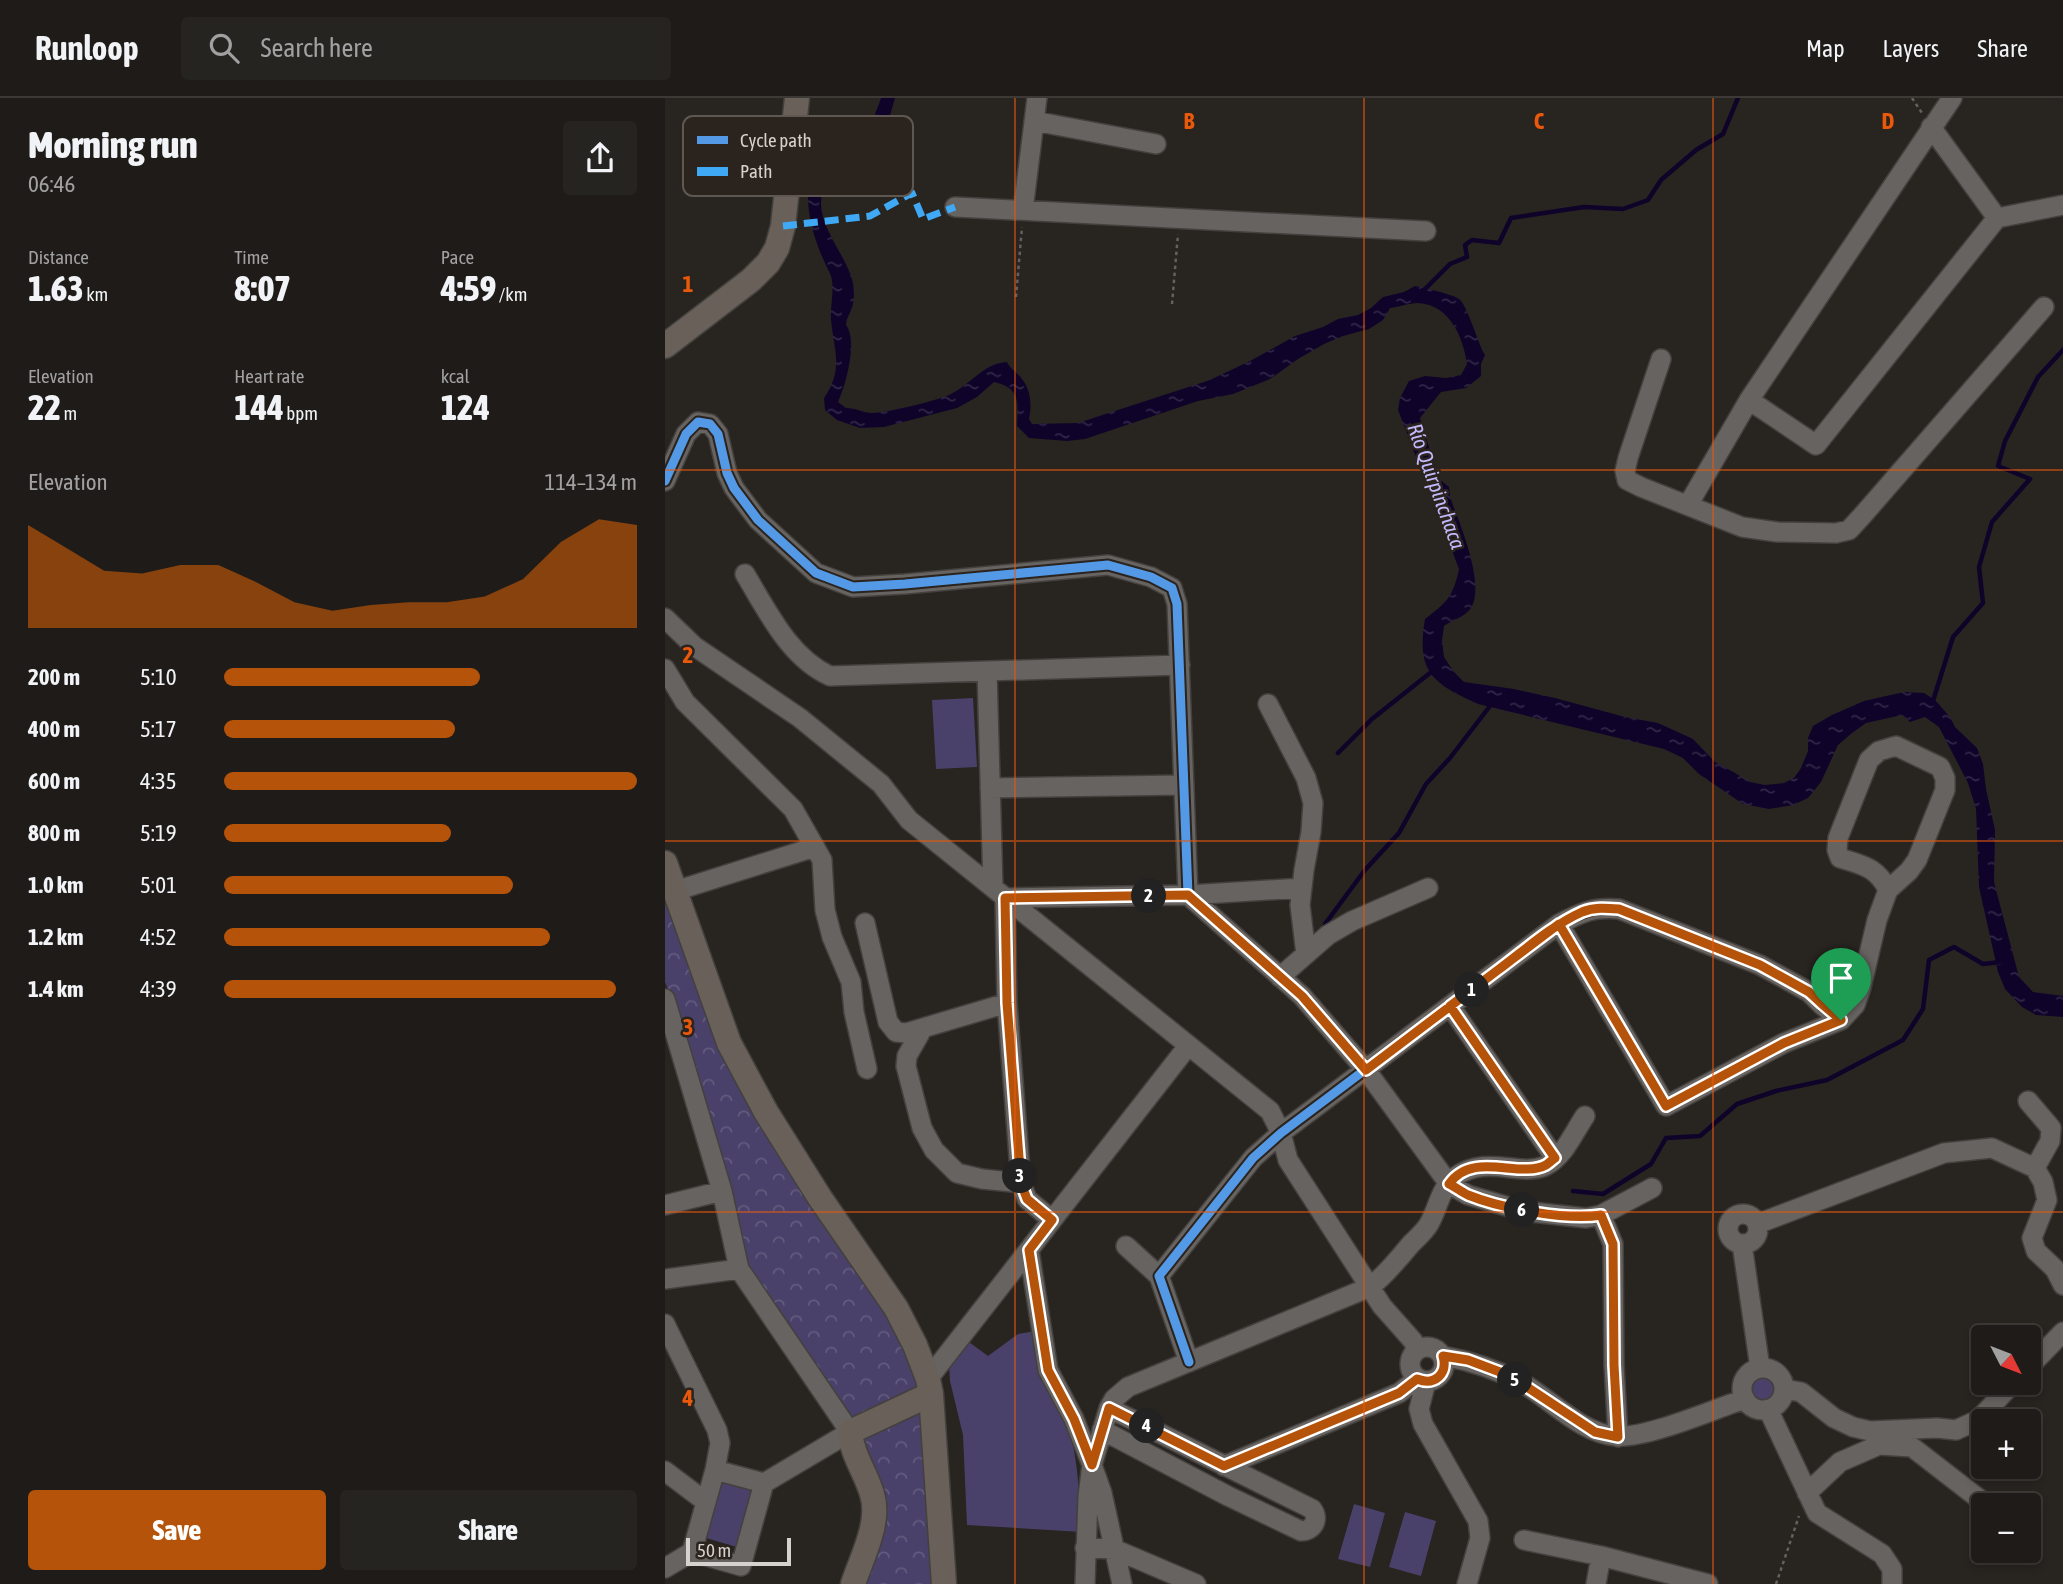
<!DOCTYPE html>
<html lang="en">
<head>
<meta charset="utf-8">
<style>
  :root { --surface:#1e1b18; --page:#262421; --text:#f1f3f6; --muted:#a1a1a2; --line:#3c3937; --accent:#b45309 }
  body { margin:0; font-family:"Asap Condensed",sans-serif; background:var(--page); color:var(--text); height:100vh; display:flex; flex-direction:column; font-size:26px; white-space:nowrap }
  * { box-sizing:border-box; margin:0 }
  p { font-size:23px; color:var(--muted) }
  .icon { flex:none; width:38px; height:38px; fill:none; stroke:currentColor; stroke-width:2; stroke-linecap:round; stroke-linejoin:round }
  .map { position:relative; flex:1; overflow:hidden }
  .panel { display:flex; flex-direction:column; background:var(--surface); width:665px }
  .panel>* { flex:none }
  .needle { width:46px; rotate:132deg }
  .controls { position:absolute; left:1306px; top:1227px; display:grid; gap:14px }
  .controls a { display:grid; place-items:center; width:70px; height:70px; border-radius:7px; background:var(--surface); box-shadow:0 4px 10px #0003,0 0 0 2px var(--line); font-size:35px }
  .scale { position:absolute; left:21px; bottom:18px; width:105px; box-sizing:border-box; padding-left:7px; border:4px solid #d7d1cd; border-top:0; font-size:19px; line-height:24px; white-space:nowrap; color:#d7d1cd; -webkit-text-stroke:5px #2b231d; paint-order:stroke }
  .pin { position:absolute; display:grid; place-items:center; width:60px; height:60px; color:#fff; margin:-72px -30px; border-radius:50% 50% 50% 0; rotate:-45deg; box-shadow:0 0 7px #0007 }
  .pin .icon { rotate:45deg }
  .km { position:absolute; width:35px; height:35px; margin:-18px; border-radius:50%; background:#222; color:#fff; font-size:19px; line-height:35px; text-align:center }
  .round { display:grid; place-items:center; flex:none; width:74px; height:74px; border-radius:7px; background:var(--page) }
  .overview { display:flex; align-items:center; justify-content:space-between; height:119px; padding:0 28px }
  h1 { font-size:38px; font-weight:800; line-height:52px }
  .figures { display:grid; grid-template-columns:repeat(3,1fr); gap:10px; height:119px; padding:7px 28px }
  .figures div { display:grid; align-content:center }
  .figures b { font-size:35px; font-weight:800 }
  .figures small { font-size:19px; font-weight:400 }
  .figures p { font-size:19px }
  .chart { height:196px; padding:14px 28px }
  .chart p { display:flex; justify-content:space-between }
  .chart svg { width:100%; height:126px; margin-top:7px; fill:var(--accent); opacity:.7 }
  .primary-button { display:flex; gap:14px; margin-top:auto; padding:14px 28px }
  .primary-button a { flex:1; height:80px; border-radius:7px; background:var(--accent); color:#fff; font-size:28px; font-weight:800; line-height:80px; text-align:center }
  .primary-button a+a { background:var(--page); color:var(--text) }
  ul { padding:0 28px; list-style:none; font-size:23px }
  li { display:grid; grid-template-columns:112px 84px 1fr; align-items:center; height:52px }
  li i { height:18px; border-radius:9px; background:var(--accent) }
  header { display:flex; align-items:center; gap:42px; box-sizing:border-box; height:98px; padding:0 35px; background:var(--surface); border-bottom:2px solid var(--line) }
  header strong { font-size:33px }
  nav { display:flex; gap:38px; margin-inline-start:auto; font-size:24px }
  .search { width:490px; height:63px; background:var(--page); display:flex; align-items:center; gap:18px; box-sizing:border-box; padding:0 24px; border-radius:7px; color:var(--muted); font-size:26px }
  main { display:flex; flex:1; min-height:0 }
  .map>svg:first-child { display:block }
  .grass { fill:#49416a }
  .park { fill:url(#park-crowns) }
  .water { fill:url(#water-ripples) }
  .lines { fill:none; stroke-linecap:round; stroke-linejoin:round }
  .stream { stroke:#0f0329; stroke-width:4.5 }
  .minor-casing { stroke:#44403d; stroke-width:22 }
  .major-casing { stroke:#44403d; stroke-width:27 }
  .path { stroke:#63605d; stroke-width:2.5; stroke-dasharray:3.5 3.5; stroke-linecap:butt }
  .minor { stroke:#666361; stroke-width:19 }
  .major { stroke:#686059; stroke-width:24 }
  .quiet { stroke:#3fa9f5; stroke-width:7; stroke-dasharray:14 7; stroke-linecap:butt }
  .cycleway-casing { stroke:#2b231d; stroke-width:13 }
  .cycleway { stroke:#5399e6; stroke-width:9 }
  .route-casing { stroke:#fff; stroke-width:14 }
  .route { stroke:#b45309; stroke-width:9 }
  .grid { fill:none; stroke:#e8590c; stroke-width:2; stroke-opacity:0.55 }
  .labels { text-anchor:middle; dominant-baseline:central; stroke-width:5; stroke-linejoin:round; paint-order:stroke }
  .water-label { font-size:21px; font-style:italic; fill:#c2b9fc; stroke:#2b231d }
  .key { fill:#2b231d; stroke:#5f5752; stroke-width:2 }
  .key-label { font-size:19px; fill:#d7d1cd }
  .grid-label { font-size:23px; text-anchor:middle; font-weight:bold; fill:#e8590c; stroke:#2b231d; stroke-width:5; stroke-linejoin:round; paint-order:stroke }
</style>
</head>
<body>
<header>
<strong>Runloop</strong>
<div class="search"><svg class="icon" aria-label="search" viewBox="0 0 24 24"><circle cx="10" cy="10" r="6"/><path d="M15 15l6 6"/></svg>Search here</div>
<nav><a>Map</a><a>Layers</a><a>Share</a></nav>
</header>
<main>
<section class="panel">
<div class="overview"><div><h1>Morning run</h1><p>06:46</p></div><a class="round"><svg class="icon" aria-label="share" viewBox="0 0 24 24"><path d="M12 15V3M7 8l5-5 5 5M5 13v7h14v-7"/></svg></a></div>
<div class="figures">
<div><p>Distance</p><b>1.63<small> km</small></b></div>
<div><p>Time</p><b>8:07</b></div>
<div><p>Pace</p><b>4:59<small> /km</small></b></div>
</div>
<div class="figures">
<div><p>Elevation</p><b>22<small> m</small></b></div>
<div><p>Heart rate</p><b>144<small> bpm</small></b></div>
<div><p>kcal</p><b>124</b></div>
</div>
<div class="chart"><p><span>Elevation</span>114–134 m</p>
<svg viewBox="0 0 160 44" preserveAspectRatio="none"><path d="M0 44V8L10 16L20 24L30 25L40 22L50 22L60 28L70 35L80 38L90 36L100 35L110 35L120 33L130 27L140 14L150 6L160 8V44z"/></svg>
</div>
<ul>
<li><b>200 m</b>5:10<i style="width:62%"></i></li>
<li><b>400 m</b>5:17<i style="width:56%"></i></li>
<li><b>600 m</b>4:35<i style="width:100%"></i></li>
<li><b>800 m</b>5:19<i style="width:55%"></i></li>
<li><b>1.0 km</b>5:01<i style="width:70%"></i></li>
<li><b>1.2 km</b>4:52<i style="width:79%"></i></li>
<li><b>1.4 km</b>4:39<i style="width:95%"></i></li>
</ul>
<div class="primary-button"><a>Save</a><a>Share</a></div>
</section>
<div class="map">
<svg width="1398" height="1486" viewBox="0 0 1398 1486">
  <defs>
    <pattern id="park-crowns" width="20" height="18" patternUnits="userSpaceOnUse" patternTransform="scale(1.75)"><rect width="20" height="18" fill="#49416a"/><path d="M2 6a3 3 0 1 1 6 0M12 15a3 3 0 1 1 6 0" fill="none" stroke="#625b7e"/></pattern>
    <pattern id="water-ripples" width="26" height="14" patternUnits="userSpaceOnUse" patternTransform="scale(1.75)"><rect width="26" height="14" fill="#0f0329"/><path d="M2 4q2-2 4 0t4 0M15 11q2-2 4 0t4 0" fill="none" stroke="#312747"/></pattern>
  </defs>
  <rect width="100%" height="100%" fill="#282420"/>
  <path class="grass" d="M308,600L312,669L271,671L267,602Z
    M371,1233L379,1287C414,1319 413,1389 417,1434L302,1427L298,1337L285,1283L284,1267L304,1244L323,1258L353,1236Z
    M1086 1291a12 12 0 1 1 24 0a12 12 0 1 1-24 0Z
    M56,1384L90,1394L75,1450L41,1440Z
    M689,1406L720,1415L705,1469L673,1461Z
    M740,1414L771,1423L756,1478L724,1469Z"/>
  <path class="park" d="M0,799L33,884L228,1220L255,1290L186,1326L87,1182L13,919L0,884Z
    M257,1305L272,1486H193L202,1456L191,1338Z"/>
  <path class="water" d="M216,0H230L224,21L213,43L188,86L180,93L157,97C150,126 182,157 188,185C189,194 190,203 186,212C184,218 181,221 181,227C193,242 181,287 173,304L181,310C191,310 199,315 207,315C221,315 275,302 286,296C306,286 319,265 342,264C346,272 352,274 357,281C366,292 367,308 364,321L367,326L413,325L545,282L585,263L630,238L658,229L673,221L693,217L706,210L718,199L739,194L750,188C760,190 787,196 794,201C802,206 813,246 820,257L816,266V278L801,290L776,294L755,320L774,381L784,389L785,399C794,424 821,486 806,510C799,520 788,521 779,528L777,542L779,559L789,574L799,584L849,591L890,600L960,619L993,625L1028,641L1050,664L1070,675L1085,684L1100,687L1119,685L1129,680L1136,670L1143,653V640L1148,628L1167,617L1199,603L1239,594L1259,595L1270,602L1285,619L1290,629L1312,650L1318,666L1321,691L1330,732L1329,784L1354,879L1368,894L1398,898V919L1371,917L1357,909L1340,891L1333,874L1314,789L1311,711L1303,685L1274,629L1260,619L1245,624L1237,617L1201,625L1187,635L1173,647L1156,684L1143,700L1128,707L1104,711L1078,706L1034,676L1018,660L999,651L813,606C767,585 751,574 760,521C782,504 788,499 794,471L733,312L735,300L744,283L760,278L781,280L796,277L802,266C798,239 785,207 753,205C744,205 734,209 725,210L718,222L704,231L678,238L659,246L633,261L605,281L568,296L533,303L420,341L402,343L364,340L352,328C353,305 356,290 329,284L312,299L292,310L219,329L195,330L172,322L160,312L159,300C179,271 169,253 166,222C165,207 170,192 166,178C164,173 161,168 159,163C148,138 140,111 144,83C152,80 171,78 176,74C190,64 211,16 216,0Z"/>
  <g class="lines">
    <path class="stream" d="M758,193L785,166L802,159L800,147L807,142L834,145L846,120L919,109L958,111L983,102L996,82L1031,52L1058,36L1073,0
      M1267,606L1288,539L1318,505L1314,469L1327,424L1365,381L1333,368L1340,343L1373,279L1398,252
      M673,655L707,621L770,571
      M660,826L700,772L734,735L761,686L785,660L828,604
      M908,1093L938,1096L986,1066L1001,1040L1035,1038L1072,1006L1111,993L1162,982L1238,942L1258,911L1264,862L1289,849L1318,866L1336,864"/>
    <g class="minor-casing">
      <path id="minor" d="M369,23L491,46
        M1266,29L1332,120
        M290,109L761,133
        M358,112L372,0
        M996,261L963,360L960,373L962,382L976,389L1077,429L1112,434L1171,435L1184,432L1197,418L1379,209
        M1084,302L1151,347L1332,120L1398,107
        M0,383L21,336L33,324L45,326L53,336L62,375L69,390L93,422L151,475L188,489L240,486L443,467L486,479L507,490L512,506L523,797L340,800L342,905L356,1085L362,1101L387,1122
        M1023,407L1084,302L1287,0
        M80,476C103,514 124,559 165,578L515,567
        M0,520L29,548L135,620L216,686L244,722L605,1013L616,1035L623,1062L717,1208L748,1243L752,1252
        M0,571L20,604L128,711L157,762L160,812L167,839L186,884L189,914L202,971
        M322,573L328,789
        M603,606L641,680L648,705L646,734L639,772L635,807L641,856
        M325,690L519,687
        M637,790L523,797L637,898L701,972L784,1086L803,1097L858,1113L921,1120L936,1117L987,1090
        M10,793L150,749
        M200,825L223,924L231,934L241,935L342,905
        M894,826L1001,1008L1119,945L1176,922L1190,907L1196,890L1212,822L1223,792L1244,773L1252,762L1280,692V680L1275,669L1231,648L1214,653L1204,662L1173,740L1172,752L1175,760C1197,767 1212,769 1223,792
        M615,879L663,837L687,823L763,790
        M0,901L57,1093L74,1171L185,1334L99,1385L76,1468L27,1454L50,1372L99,1385
        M785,908L890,1060
        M258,930L242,958L241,968L257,1030L269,1052L292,1075L317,1081L356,1085
        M1363,1003L1386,1030L1385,1043L1370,1070
        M0,1107L57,1093
        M1063 1131a15 15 0 1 1 30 0a15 15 0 1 1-30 0Z
        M936,1117L948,1146L949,1267L953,1339
        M1092,1126L1279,1055L1327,1050L1370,1070L1378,1084L1382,1102L1367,1140L1371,1153L1390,1171L1398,1187
        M1077,1146L1095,1270
        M461,1148L494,1178
        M364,1152L383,1272L409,1321L427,1367L437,1395L457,1486
        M0,1181L74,1171
        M0,1226L52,1332L55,1345L50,1372
        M745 1266a17 17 0 1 1 34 0a17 17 0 1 1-34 0Z
        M778,1258C807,1263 833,1272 859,1286C887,1303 918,1336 951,1338C981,1341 1049,1311 1080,1301
        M524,1264L494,1178L588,1060L616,1035L894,826C917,814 928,809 954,811L1095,867L1144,894L1157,907L1176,922
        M1363,1270L1398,1234
        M1077 1291a21 21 0 1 1 42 0a21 21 0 1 1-42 0Z
        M263,1281L523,948
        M761,1284L754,1311L758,1326L813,1423L815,1440L802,1486
        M1119,1291L1136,1294L1169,1320L1188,1329L1205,1333L1272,1330L1291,1332L1313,1322L1349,1284
        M1103,1311L1152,1415L1217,1456L1227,1471V1486
        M437,1332L563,1398L636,1433C648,1433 655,1421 647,1411L444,1310
        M559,1368L734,1295L752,1281
        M0,1373L41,1404
        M1142,1395L1175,1364L1214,1347L1247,1349L1322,1407
        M859,1442L936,1458L1043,1486
        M420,1450L449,1451L531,1486
        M0,1470L27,1454
        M420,1486L423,1398L427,1367L444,1310L449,1301L463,1289L705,1189C721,1177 733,1161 746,1146C752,1140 760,1133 764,1126C773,1111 775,1090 790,1079C822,1056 853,1079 880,1068C899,1059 909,1034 920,1018
        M931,1486L936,1458"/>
    </g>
    <g class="major-casing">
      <path id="major" d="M0,248L86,182L103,165L112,150L118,128L132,0
        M0,765L64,945L101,1014L155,1100L231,1210L250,1247L263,1281L266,1296L279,1486
        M188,1486C197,1459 216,1424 207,1396C201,1375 187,1357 185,1334L266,1296"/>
    </g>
    <path class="path" d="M1247,0L1257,15
      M351,199L357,129
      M507,206L513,136
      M1111,1486L1134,1418"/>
    <use href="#minor" class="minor"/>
    <use href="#major" class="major"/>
    <path class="quiet" d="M118,128L205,118L247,95L258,121L290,109"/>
    <g class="cycleway-casing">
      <path id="cycleway" d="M0,383L21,336L33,324L45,326L53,336L62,375L69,390L93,422L151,475L188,489L240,486L443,467L486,479L507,490L512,506L523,797L340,800L342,905L356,1085L362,1101L387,1122
        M524,1264L494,1178L588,1060L616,1035L894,826C917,814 928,809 954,811L1095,867L1144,894L1157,907L1176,922"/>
    </g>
    <use href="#cycleway" class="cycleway"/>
  </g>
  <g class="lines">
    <g class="route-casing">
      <path id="route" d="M1176,922L1157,906L1144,894L1095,867L954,811C941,810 929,809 917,814C886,828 860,852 833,872C789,905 745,939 701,972L637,898L523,797L340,800L342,905L356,1085L362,1101L387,1122L364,1152L383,1272L409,1321L427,1367L444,1310L559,1368L734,1295L752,1281C770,1288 783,1276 778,1258L803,1262L835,1274L859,1287L930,1334L953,1339L949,1267L948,1146L936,1117C903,1123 835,1110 803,1097C797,1094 790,1089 784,1086C808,1052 854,1081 881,1067C884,1065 887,1062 890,1060L785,908L894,826L1001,1008L1119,945L1176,922"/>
    </g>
    <use href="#route" class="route"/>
  </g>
  <path class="grid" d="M350,0V1486M699,0V1486M1048,0V1486M0,372H1398M0,743H1398M0,1114H1398"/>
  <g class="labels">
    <g class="water-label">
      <text transform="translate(772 388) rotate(70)">Río Quirpinchaca</text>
    </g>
  </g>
  <rect x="18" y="18" width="230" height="80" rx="10" class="key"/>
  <rect x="32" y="38" width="31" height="8" fill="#5399e6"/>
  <rect x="32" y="69" width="31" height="9" fill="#3fa9f5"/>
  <g class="key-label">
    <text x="75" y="49">Cycle path</text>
    <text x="75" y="80">Path</text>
  </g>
  <g class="grid-label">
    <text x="524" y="31">B</text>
    <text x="874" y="31">C</text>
    <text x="1223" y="31">D</text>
    <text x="23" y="194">1</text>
    <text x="23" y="565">2</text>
    <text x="23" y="937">3</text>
    <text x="23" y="1308">4</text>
  </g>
</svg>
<div class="controls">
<a><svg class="needle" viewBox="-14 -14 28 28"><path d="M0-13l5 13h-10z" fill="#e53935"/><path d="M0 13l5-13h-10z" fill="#a1a1a2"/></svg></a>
<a>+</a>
<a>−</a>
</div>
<div class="scale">50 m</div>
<div class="pin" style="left:1176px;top:922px;background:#1e9e55"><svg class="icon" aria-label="arrive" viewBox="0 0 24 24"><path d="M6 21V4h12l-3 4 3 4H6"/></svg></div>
<b class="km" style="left:807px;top:892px">1</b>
<b class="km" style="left:484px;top:798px">2</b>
<b class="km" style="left:355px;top:1078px">3</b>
<b class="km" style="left:482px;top:1328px">4</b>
<b class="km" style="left:850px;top:1282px">5</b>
<b class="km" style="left:857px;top:1112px">6</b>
</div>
</main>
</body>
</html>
